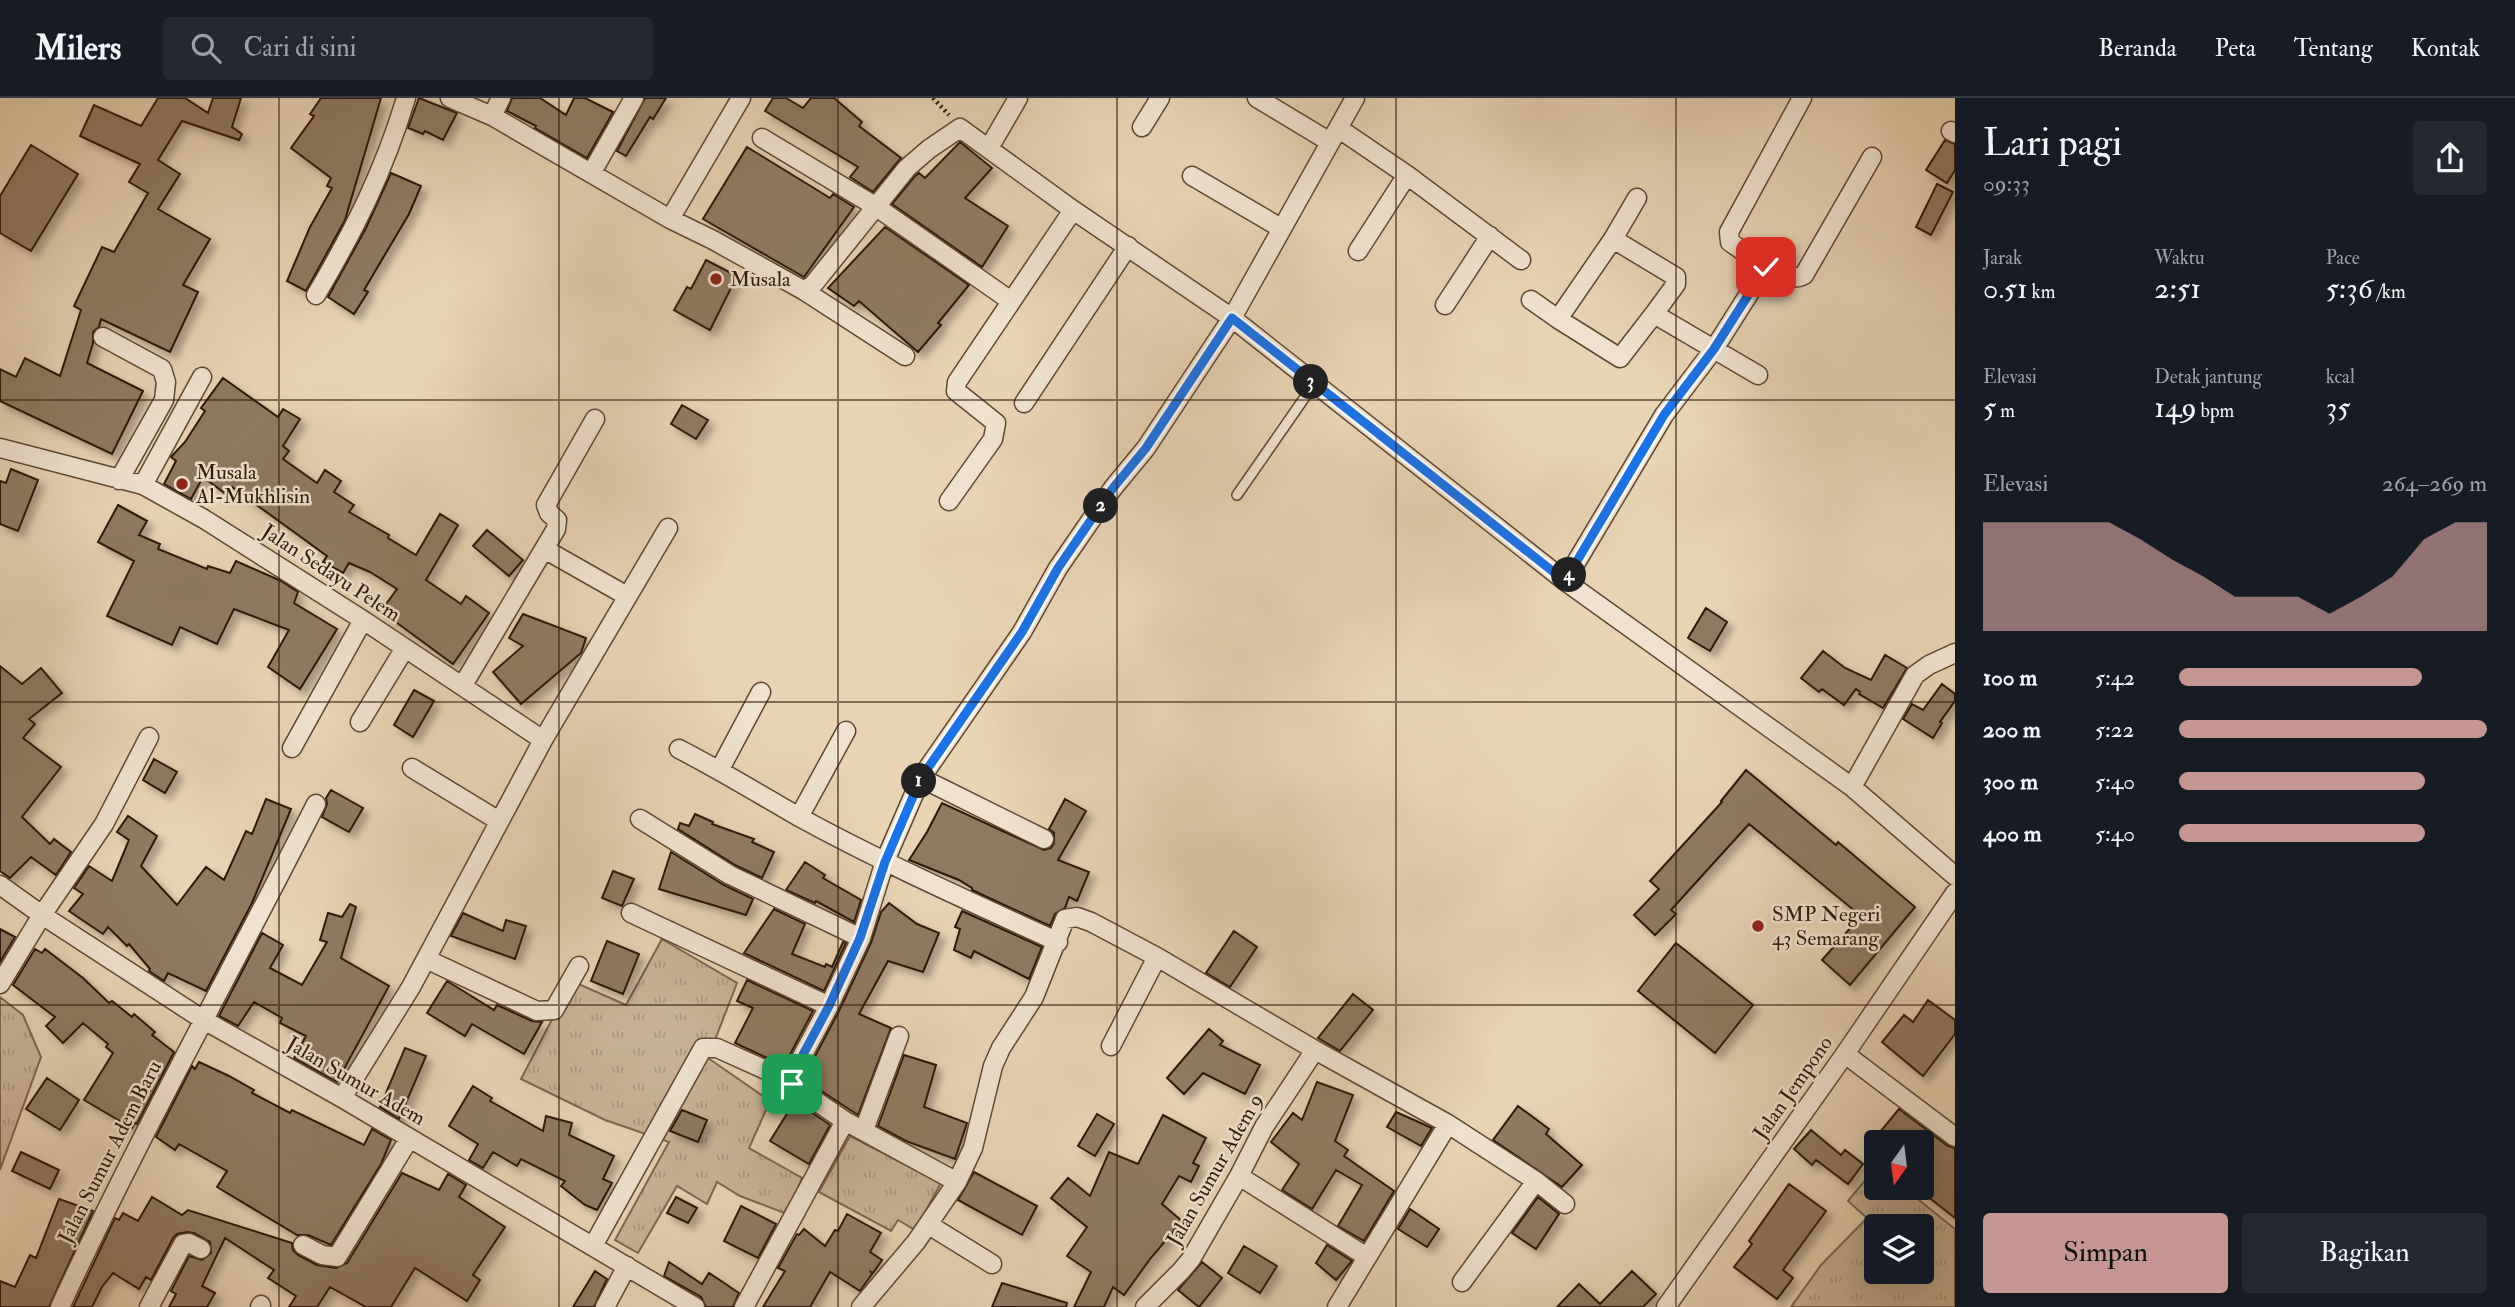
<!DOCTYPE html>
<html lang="id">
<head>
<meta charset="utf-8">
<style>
  :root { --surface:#171b24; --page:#242831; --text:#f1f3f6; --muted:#9ea1a6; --line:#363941; --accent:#c59692 }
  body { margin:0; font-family:"IM FELL Double Pica",serif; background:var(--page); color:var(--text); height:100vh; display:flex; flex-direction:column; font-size:26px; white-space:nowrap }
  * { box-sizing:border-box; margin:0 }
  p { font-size:23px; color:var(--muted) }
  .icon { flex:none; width:38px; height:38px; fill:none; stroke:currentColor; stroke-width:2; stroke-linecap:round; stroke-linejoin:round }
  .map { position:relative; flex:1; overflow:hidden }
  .side { display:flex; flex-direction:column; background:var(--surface); width:560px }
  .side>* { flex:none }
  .needle { width:46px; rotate:194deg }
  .buttons { position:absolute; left:1864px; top:1032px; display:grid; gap:14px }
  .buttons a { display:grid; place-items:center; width:70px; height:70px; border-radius:7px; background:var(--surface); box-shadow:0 7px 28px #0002; font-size:35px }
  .pin { position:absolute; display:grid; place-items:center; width:60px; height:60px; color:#fff; margin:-30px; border-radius:14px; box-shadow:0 4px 10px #0006 }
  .km { position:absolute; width:35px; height:35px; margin:-18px; border-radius:50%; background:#222; color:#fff; font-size:19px; line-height:35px; text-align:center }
  .round { display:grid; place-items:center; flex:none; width:74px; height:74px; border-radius:7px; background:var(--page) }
  .summary { display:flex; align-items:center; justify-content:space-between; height:119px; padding:0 28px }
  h1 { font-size:38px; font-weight:600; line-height:52px }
  .metrics { display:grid; grid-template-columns:repeat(3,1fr); gap:10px; height:119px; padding:7px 28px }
  .metrics div { display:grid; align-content:center }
  .metrics b { font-size:30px; font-weight:600 }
  .metrics small { font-size:19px; font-weight:400 }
  .metrics p { font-size:19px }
  .chart { height:196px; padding:14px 28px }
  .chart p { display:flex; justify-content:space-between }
  .chart svg { width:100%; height:126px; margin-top:7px; fill:var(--accent); opacity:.7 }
  .primary-button { display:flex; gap:14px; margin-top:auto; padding:14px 28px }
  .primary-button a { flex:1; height:80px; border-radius:7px; background:var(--accent); color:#111; font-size:28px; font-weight:600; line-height:80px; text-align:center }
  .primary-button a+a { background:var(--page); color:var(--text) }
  ul { padding:0 28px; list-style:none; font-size:23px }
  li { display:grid; grid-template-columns:112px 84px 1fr; align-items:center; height:52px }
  li i { height:18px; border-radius:9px; background:var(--accent) }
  header { display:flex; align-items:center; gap:42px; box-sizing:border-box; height:98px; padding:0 35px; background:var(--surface); border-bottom:2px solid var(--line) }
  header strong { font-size:33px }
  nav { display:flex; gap:38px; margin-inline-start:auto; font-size:24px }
  .search { width:490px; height:63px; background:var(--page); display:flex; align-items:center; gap:18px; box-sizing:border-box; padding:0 24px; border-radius:7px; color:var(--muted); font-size:26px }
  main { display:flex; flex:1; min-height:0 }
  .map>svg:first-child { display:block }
  .grass { fill:url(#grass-tufts); stroke:#7c664e; stroke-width:2; fill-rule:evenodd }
  .building { fill:#8f7a60; stroke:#2f1907; stroke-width:2; filter:url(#shadow) }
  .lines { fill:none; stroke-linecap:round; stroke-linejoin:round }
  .lane-casing { stroke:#5d4832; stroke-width:12 }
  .street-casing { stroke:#5d4832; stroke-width:21 }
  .path { stroke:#2f1907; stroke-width:4.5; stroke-dasharray:2 3.5; stroke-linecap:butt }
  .lane { stroke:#f0e2ce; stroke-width:9 }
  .street { stroke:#f0e2ce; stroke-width:18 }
  .route-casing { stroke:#fff; stroke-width:14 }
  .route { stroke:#1a73e8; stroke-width:9 }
  .grid { fill:none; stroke:#2f1907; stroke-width:2; stroke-opacity:0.55 }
  .poi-dot { fill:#8f2418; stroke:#f0e2ce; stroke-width:2.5 }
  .labels { text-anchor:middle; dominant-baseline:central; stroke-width:5; stroke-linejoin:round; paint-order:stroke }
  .poi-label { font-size:21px; fill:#2f1907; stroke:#f0e2ce; text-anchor:start }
  .street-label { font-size:21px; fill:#2f1907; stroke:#f0e2ce }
</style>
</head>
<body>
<header>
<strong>Milers</strong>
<div class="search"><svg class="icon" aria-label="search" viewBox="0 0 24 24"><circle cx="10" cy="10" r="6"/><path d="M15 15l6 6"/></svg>Cari di sini</div>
<nav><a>Beranda</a><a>Peta</a><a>Tentang</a><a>Kontak</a></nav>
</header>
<main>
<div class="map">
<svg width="1955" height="1209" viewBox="0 0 1955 1209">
  <defs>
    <pattern id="grass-tufts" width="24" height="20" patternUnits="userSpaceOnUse" patternTransform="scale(1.75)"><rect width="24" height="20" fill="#c9b396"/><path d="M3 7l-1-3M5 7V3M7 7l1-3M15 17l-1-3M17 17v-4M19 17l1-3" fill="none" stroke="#ad9980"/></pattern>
    <filter id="shadow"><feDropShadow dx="6" dy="6" stdDeviation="3.5" flood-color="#0004"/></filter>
  </defs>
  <rect width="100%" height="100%" fill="#e8d3b3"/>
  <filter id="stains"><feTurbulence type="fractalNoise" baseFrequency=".00286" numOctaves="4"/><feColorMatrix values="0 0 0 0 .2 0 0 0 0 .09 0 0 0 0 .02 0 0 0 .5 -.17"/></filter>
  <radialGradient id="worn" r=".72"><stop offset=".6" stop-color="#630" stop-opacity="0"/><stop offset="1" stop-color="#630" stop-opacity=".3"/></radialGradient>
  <path class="grass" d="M662,841L737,885L708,960L770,1003L749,1050L802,1080L787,1116L740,1098L717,1084L707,1106L677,1088L638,1155L615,1142L669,1044L605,1022L521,981L572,883L626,907Z
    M0,899L23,917L41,959L0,1072Z
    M850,1038L941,1085L915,1132L898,1122L891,1133L819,1094Z
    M1876,1069V1090H1904L1955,1131V1209H1791L1821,1167L1867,1120L1848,1103ZM1876,1129H1922V1174H1876Z"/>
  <path class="building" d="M158,0H185L208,15L213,0H241L232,29L242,36L239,42L182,23L158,62L180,76L158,111L210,141L183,187L198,194L170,254L101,221L99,229L93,234V245L87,265L143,293L112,356L0,303V271L16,279L25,260L60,278L81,212L74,208L102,149L114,154L148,95L129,84L140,66L80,38L94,7L141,28Z
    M321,0H381L345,122L306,193L287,183L310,129L332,90L327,88L331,80L291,50L314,18L310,16Z
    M419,0L457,15L443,42L425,33L423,36L408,30Z
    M512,0H540L566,17L574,0H585L613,14L587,60L535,30L536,28L507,13Z
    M645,0H666L653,21L650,19L626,58L617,53Z
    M773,0H786L803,10L811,0H834L862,24L859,28L901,60L873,94L850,79L858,69L765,13Z
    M1945,42L1955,46V72L1947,85L1926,72Z
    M960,44L992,70L965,100L1008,128L982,169L892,106L915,78L919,75L925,80Z
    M31,47L78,76L31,153L0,135V98Z
    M747,49L830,100L833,96L854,109L804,179L703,121Z
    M391,75L421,88L409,116L364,192L368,194L354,216L328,199L366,130Z
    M1937,86L1953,94L1931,137L1916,129Z
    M885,129L969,187L938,225L941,227L918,254L859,203L854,208L828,190Z
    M706,162L737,178L710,232L674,212L687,189L691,191Z
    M223,280L278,319L283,311L300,321L283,348L289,353L283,361L317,385L325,372L341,383L334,394L354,407L349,414L389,437L388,440L416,457L440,416L458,427L426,482L461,506L466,498L489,515L453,566L381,513L397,491L370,474L349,465L343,475L323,464L327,458L232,389L227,397L203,379L191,401L164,386L176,363L171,359L185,344L205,313L201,310Z
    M682,307L708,322L696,341L671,326Z
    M11,371L38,382L18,433L0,426V383L6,385Z
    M118,407L147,423L139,437L160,446L158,451L207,471L208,468L230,475L236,463L281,483L298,494L294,505L337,531L300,591L268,569L289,532L234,511L217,546L180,529L172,547L107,518L134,463L98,444Z
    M487,432L523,462L509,478L473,448Z
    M1706,510L1727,524L1710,553L1688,540Z
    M523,516L586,540L581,555L521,606L493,574L523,548L509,540Z
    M1823,553L1845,570L1871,582L1885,557L1907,570L1883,610L1859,596L1860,594L1856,591L1844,607L1822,591L1819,594L1801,580Z
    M0,568L22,586L41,570L62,595L29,621L35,626L23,640L61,669L22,719L50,746L54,741L71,754L56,777L31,759L10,780L0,773Z
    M1942,586L1955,596V603L1940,624L1942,625L1933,640L1903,621L1912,606L1923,612Z
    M414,592L434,603L413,639L394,627Z
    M154,661L177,674L165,695L143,682Z
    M1746,672L1836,747L1838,744L1915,809L1850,887L1822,862L1861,818L1749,726L1671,812L1676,816L1655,837L1634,817L1659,791L1650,783L1722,704L1721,703Z
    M331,692L363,710L349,734L322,719L327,706L326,700Z
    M266,701L291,711L252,805L206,893L168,875L164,883L149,873L150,871L129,846L127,848L108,829L103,836L69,813L83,796L74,790L89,768L112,783L129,742L117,734L128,718L157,738L141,768L177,807L206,769L224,782L246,733L252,736Z
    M1065,701L1086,713L1058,762L1089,774L1077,803L1069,799L1065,810L1055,816L1050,828L972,792V790L959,782L909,762L927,734L942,705L1044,752L1051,750L1054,745V735L1049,731Z
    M695,716L713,724L712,726L754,741L752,744L774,754L762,780L735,767L678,731L680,725L689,728Z
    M671,754L724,787L753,801L746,817L659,791Z
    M805,764L825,777L823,780L861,802L854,824L816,803L815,805L786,792Z
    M613,773L634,781L622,808L602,800Z
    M889,805L917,826L939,835L923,874L888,863L859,916L891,930L858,1017L803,981L839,913L871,845L881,814Z
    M350,806L356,809L341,860L389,888L337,984L294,960L306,938L280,925L282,920L254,904L238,928L219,918L262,835L283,847L270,870L302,887L327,844L320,842L328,815L342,819Z
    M774,811L805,826L792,856L825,869L826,866L832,869L843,844L846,845L824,893L744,855Z
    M962,813L1042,849L1029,881L974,853L971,860L954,852L960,831L955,829Z
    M463,815L503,833L506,822L526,828L515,861L451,838Z
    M0,831L15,839L0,864Z
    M1234,833L1257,849L1230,889L1206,875Z
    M607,843L639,856L623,896L591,883Z
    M1676,845L1753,907L1715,955L1638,893Z
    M35,851L42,855L45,851L83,880L109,905L112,903L132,919L134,916L155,934L152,937L174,954L137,1026L135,1025L132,1030L84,1002L113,955L106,949L108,946L83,925L63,945L46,928L55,919L13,887Z
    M747,882L813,913L784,968L735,945L753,910L737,903Z
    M447,883L494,912L497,907L532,923L542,924L524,956L472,926L465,938L427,915Z
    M1353,896L1373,912L1340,953L1318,940Z
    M1928,902L1955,922V936L1923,978L1882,944L1904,917L1913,924Z
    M1209,931L1223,943L1220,947L1260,967L1245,996L1203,975L1184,996L1167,980Z
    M405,950L426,958L399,1021L380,1009Z
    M904,957L936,967L924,1009L967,1025L955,1061L906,1043L878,1028Z
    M199,964L229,978L254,992L252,995L290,1015L292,1012L364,1047L372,1031L391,1042L381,1066L331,1147L308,1137H297L217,1089L227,1073L179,1046L175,1052L156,1039L192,968L195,971Z
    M47,980L79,1002L60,1032L26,1011Z
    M1317,984L1353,997L1335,1043L1348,1052L1344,1058L1394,1093L1364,1143L1338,1128L1362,1087L1336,1072L1312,1111L1282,1092L1299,1066L1271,1044L1293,1015L1302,1022Z
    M473,988L492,1000L490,1003L543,1033L546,1018L572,1025L569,1037L614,1058L603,1081L612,1085L597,1112L585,1107L561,1088L565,1083L521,1061L517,1068L493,1054L483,1070L469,1062L478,1046L449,1028Z
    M795,1003L830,1027L809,1066L770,1043Z
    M1518,1008L1549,1031L1546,1036L1582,1067L1562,1089L1493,1042Z
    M1899,1011L1948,1048L1955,1050V1120L1922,1094V1045H1871Z
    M682,1012L707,1022L698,1044L670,1033Z
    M1396,1014L1432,1030L1421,1048L1387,1029Z
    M1097,1016L1114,1026L1095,1058L1078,1048Z
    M1163,1017L1206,1040L1193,1065L1199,1068L1191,1084L1179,1078L1162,1106L1182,1123L1150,1161L1124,1197L1113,1189L1104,1209H1074L1091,1174L1067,1158L1087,1129L1051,1100L1068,1080L1090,1098L1109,1054L1138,1066Z
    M1811,1032L1841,1057L1845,1052L1863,1066L1848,1086L1816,1062L1812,1067L1794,1051Z
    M21,1054L59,1072L50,1091L12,1073Z
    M974,1074L1037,1108L1022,1137L958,1102Z
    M402,1075L439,1092L448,1076L466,1087L459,1099L505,1129L473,1177L480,1182L467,1203L415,1170L391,1209H366L330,1189L317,1209H289L296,1198L268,1180L274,1172L225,1140L202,1188L215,1195L207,1209H169L176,1196L171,1193L189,1158L202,1162L211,1155L210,1144L194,1135L187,1134L177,1136L173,1140L151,1182L146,1179L139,1191L113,1175L102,1189L92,1209H73L115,1120L119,1122L123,1115L138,1123L152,1099L182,1117L188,1112L292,1145L293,1152L298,1157L317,1167L336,1170L347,1165Z
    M1789,1086L1826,1113L1783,1172L1793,1180L1777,1201L1734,1169L1752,1146L1749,1143Z
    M676,1099L697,1110L688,1125L667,1115Z
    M1538,1099L1559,1116L1536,1151L1512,1135Z
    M59,1101L93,1113L49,1209H0V1183L15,1189L30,1157L36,1160Z
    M741,1108L776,1126L758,1160L724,1143Z
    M1410,1111L1439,1131L1427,1149L1398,1131Z
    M847,1116L881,1135L870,1154L882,1162L873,1175L871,1174L872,1176L860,1193L830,1174L810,1209H763L785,1173L778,1170L797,1136L799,1137L804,1131L825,1148L835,1132L838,1133Z
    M1327,1147L1352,1163L1336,1182L1316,1165Z
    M1244,1148L1277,1168L1260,1195L1228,1175Z
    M669,1164L702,1186L709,1175L739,1195L733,1209H706L701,1199L664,1178Z
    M1202,1164L1222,1180L1199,1209L1178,1192Z
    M595,1173L607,1181L594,1209H573Z
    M1632,1173L1656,1196L1643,1209H1557L1579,1186L1600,1206Z
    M1002,1185L1067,1205L1066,1209H992Z"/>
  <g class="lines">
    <g class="lane-casing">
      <path id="lane" d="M1237,397L1314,286"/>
    </g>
    <g class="street-casing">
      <path id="street" d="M450,0L492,18L670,121L713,142L803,192L812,188L907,70L929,51L960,30L1073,112L1232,220L1146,350L1113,390L1058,470L1022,534L921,680L885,763L861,840L829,908L790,981L791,986L845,1023
        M1257,0L1330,44
        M1355,0L1232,220L1565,483L1852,689L1955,778
        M492,18L501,0
        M1142,29L1160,0
        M1338,30L1407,77L1521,162
        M1951,33L1955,35
        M762,40L875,108L1011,203
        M989,50L1018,0
        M592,74L634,0
        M1192,78L1281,130
        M1637,100L1613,141L1676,179V186L1654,216L1758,277
        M670,121L741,0
        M1613,141L1558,221L1620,260L1654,216
        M1358,153L1407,77
        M1766,169L1730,144L1729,134L1802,0
        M803,192L905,258
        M316,197C355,131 384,73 406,0
        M1531,202L1558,221
        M1445,207L1490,138
        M103,239L162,271L166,284L164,302L119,382
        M1024,305L1128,148
        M0,350L143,387L204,421L363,522L543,642
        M143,387L202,279
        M949,403L993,341L996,325L956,293L957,284L1073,112
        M546,452L627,498
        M1565,483L1664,317L1714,251L1766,169C1778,175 1791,184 1804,177L1872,59
        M463,587L556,431L557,422L549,415L546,407L595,321
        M360,624L405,550
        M292,650L363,522
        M679,651C720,672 759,696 799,719C883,765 971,804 1058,844
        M412,670L499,723
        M720,671L761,594
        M921,680L1044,741
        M1852,689L1915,577L1929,567L1955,555
        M799,719L846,633
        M640,721L730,777L861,840
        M0,787L42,817L202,921L342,1000L695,1209
        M631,815L829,908
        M426,861L537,913L554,912L579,868
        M0,886L42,817L104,726L149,639
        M1111,948L1157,859
        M1845,956L1955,1039
        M342,1000L411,889L543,642L668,430
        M864,1032L899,938
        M1239,1078L1367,1159
        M929,1127L992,1166
        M303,1147L322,1157L337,1159L409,1041
        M593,1148L703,950H717L790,983
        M1462,1184L1536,1083
        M60,1209C139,1038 231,874 316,706
        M149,1209L183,1146L189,1145L201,1151
        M260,1209L261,1207
        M605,1209L627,1168
        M744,1209L845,1023L957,1084
        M861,1209L916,1144L957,1084L973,1050L993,968L1001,950L1034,899L1065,821L1077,819L1091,824L1157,859L1315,952L1448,1026L1536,1083L1565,1106
        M1145,1209L1181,1173L1191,1161L1239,1078L1264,1029L1315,952
        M1337,1209L1448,1026
        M1666,1209L1845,956L1955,795"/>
    </g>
    <path class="path" d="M933,0L949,17"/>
    <use href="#lane" class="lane"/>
    <use href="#street" class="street"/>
  </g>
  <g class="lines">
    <g class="route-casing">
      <path id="route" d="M792,986L790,981L829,908L860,840L885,764L921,680L1022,534L1058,470L1113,390L1146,350L1232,220L1565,483L1664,317L1714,251L1766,169"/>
    </g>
    <use href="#route" class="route"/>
  </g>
  <path class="grid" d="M279,0V1209M559,0V1209M838,0V1209M1117,0V1209M1396,0V1209M1676,0V1209M0,302H1955M0,604H1955M0,907H1955"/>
  <g class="poi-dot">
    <circle cx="716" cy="181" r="7"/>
    <circle cx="182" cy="386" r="7"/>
    <circle cx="1758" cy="828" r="7"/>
  </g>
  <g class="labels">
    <g class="poi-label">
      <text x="730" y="181">Musala</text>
      <text x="196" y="374">Musala<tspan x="196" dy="24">Al-Mukhlisin</tspan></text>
      <text x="1772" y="816">SMP Negeri<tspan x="1772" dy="24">43 Semarang</tspan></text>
    </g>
    <g class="street-label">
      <text transform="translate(331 475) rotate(33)">Jalan Sedayu Pelem</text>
      <text transform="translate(356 983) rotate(30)">Jalan Sumur Adem</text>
      <text transform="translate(1793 990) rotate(-55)">Jalan Jempono</text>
      <text transform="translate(110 1054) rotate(-63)">Jalan Sumur Adem Baru</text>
      <text transform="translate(1215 1072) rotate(-60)">Jalan Sumur Adem 9</text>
    </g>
  </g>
  <rect width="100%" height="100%" filter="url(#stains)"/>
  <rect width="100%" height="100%" fill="url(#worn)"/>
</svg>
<div class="buttons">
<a><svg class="needle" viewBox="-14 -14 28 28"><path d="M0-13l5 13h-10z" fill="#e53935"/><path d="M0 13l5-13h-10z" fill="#9ea1a6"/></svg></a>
<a><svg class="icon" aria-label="layers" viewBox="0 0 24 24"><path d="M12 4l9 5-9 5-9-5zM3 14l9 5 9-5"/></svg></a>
</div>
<div class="pin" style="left:792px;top:986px;background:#1e9e55"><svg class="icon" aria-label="arrive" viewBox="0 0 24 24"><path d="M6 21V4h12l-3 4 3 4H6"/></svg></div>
<div class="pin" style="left:1766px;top:169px;background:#d93025"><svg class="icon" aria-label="check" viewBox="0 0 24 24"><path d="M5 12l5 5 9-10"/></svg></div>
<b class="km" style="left:919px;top:683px">1</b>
<b class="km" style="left:1101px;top:408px">2</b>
<b class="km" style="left:1311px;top:284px">3</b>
<b class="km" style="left:1569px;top:477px">4</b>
</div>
<section class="side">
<div class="summary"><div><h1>Lari pagi</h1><p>09:33</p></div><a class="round"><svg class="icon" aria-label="share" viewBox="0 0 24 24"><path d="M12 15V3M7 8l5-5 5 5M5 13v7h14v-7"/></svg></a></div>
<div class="metrics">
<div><p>Jarak</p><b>0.51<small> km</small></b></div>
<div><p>Waktu</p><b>2:51</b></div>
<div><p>Pace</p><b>5:36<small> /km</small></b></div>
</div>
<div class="metrics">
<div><p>Elevasi</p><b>5<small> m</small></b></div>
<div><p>Detak jantung</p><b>149<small> bpm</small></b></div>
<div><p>kcal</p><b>35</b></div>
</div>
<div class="chart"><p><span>Elevasi</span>264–269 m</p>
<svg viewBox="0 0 160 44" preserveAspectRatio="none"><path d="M0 44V6L10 6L20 6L30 6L40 6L50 12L60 19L70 25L80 32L90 32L100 32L110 38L120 32L130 25L140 12L150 6L160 6V44z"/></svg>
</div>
<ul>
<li><b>100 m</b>5:42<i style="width:79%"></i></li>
<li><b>200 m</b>5:22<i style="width:100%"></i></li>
<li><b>300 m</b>5:40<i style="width:80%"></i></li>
<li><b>400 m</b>5:40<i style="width:80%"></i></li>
</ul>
<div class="primary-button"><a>Simpan</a><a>Bagikan</a></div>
</section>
</main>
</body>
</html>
